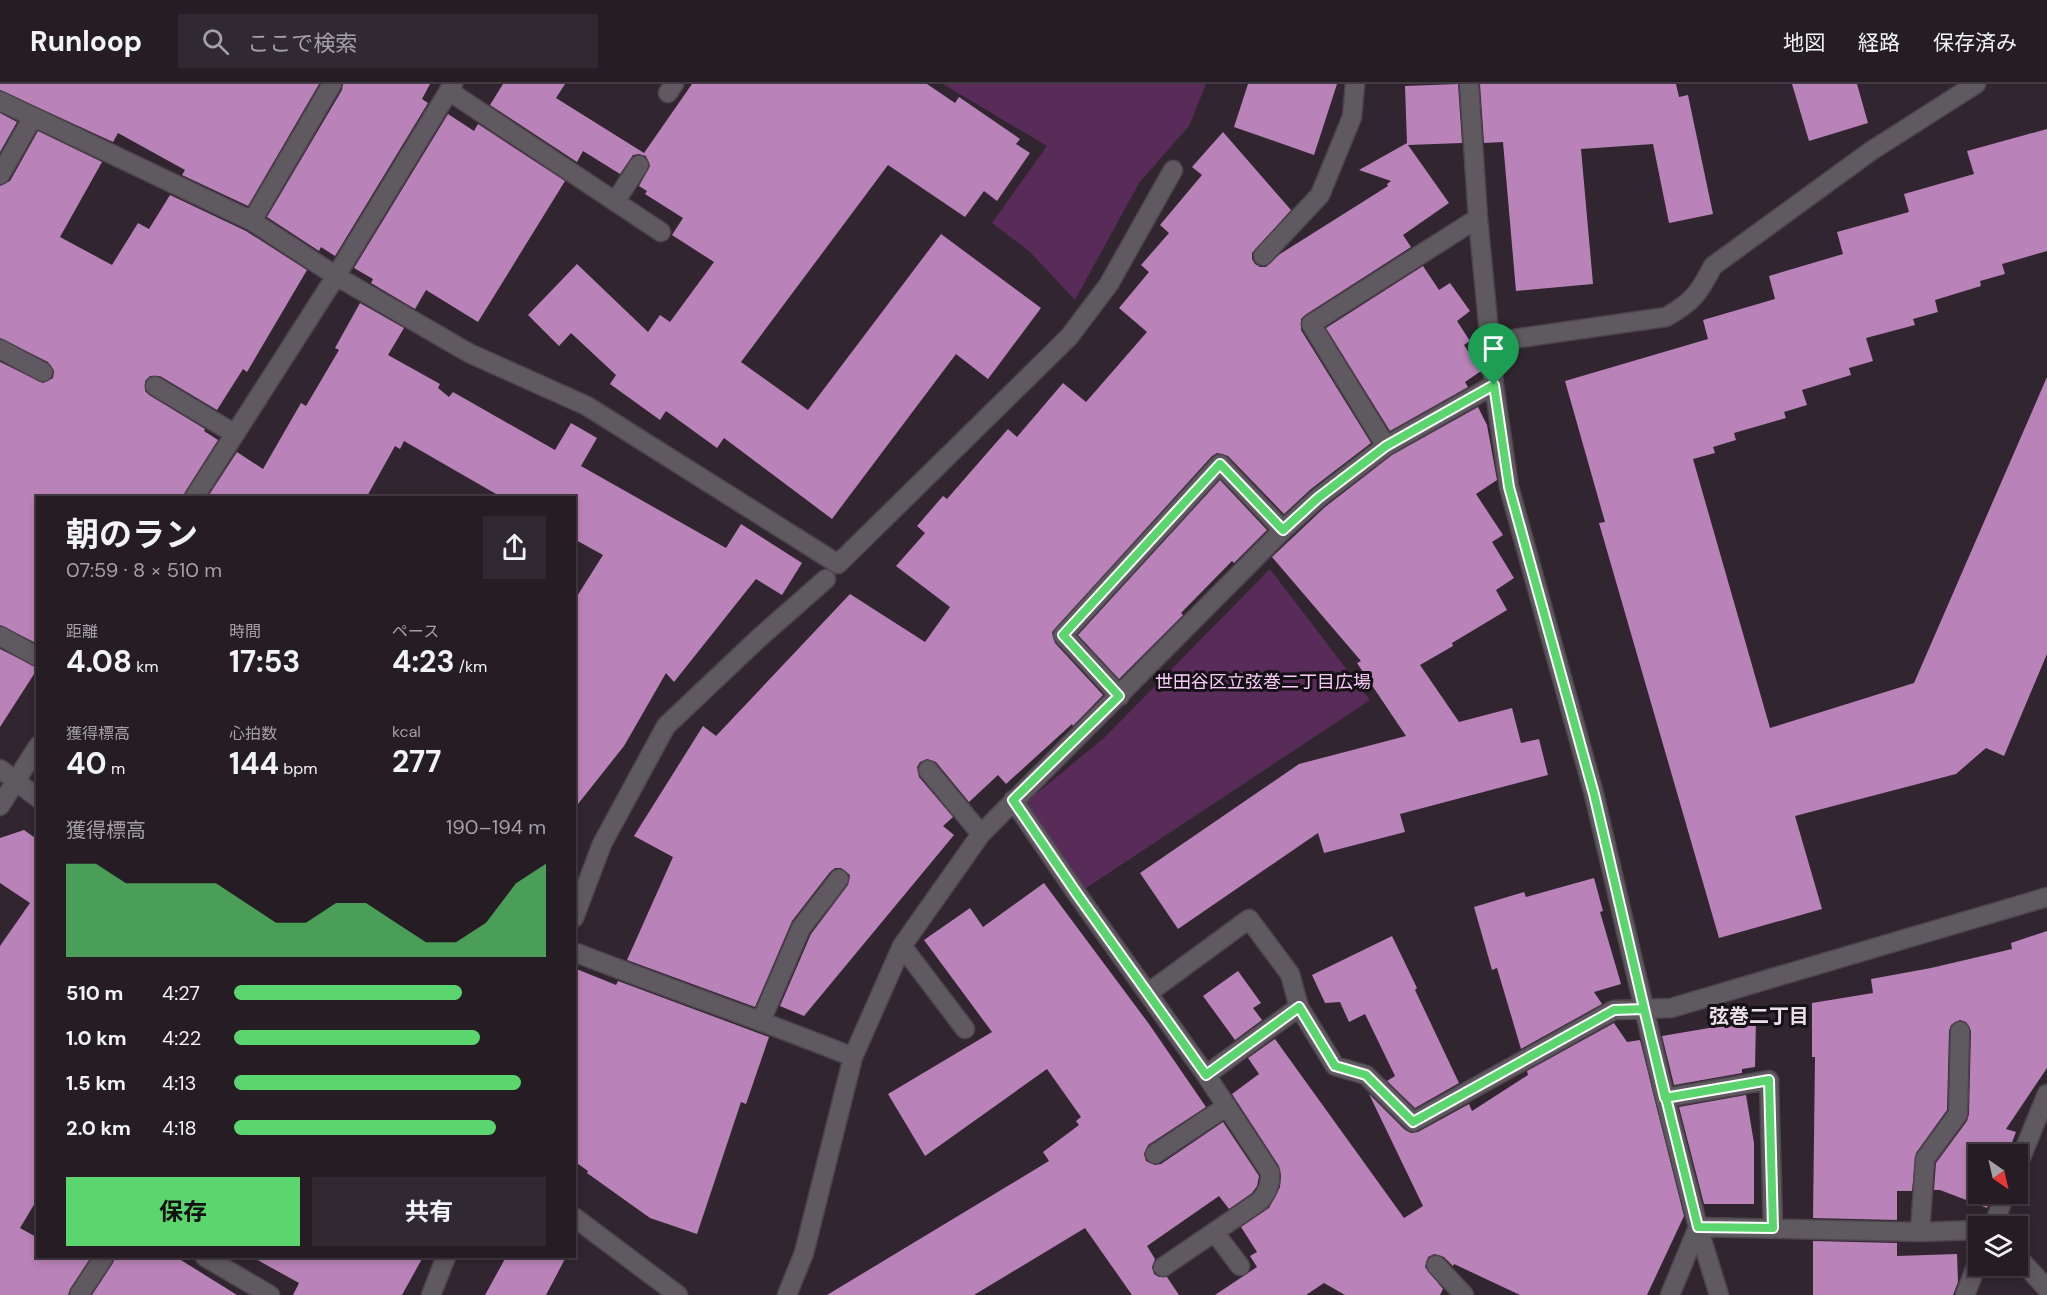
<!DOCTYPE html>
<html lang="ja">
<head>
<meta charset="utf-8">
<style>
  :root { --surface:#251c24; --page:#312931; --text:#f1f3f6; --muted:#a3a1a6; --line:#423a41; --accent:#5bd56e }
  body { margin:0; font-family:"DM Sans","Noto Sans JP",sans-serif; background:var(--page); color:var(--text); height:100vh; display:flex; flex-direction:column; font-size:22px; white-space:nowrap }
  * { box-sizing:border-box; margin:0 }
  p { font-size:20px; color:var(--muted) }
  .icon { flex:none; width:33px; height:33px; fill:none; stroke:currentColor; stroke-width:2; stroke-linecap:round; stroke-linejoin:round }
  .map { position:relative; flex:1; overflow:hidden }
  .details { position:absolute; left:36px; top:412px; width:540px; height:762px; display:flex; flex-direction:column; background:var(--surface); border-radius:0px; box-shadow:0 3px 9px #0003,0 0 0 2px var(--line) }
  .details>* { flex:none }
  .needle { width:39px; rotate:146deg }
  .tools { position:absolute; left:1968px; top:1060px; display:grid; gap:12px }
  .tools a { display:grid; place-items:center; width:60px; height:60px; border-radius:0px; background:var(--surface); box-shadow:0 3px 9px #0003,0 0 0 2px var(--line); font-size:30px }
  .pin { position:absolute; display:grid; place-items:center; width:51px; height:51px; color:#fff; margin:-62px -26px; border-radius:50% 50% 50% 0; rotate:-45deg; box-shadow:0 0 6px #0007 }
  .pin .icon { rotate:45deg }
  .round { display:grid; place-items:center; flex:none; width:63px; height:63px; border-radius:0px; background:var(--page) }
  .head { display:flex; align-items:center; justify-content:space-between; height:102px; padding:0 30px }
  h1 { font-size:33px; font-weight:700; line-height:45px }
  .figures { display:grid; grid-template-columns:repeat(3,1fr); gap:9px; height:102px; padding:6px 30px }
  .figures div { display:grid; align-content:center }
  .figures b { font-size:30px; font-weight:700 }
  .figures small { font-size:16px; font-weight:400 }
  .figures p { font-size:16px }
  .chart { height:168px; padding:12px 30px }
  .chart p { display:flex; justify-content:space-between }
  .chart svg { width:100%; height:108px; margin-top:6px; fill:var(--accent); opacity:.7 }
  .action { display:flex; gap:12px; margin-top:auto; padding:12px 30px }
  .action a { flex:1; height:69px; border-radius:0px; background:var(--accent); color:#111; font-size:24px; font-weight:700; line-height:69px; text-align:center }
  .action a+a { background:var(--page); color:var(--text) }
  ul { padding:0 30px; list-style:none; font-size:20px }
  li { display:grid; grid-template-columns:96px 72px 1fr; align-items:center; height:45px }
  li i { height:15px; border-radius:8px; background:var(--accent) }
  header { display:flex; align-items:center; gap:36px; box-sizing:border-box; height:84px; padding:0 30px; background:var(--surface); border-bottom:2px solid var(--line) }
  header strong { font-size:28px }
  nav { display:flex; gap:33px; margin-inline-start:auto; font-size:21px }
  .search { width:420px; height:54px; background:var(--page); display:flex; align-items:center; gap:15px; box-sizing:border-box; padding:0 21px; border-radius:0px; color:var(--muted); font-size:22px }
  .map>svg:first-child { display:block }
  .green { fill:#592b59 }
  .building { fill:#b982b8 }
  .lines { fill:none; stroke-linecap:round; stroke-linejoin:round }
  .minor-casing { stroke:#4e444d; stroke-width:21 }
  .minor { stroke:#5f5a5f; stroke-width:18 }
  .route-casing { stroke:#fff; stroke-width:12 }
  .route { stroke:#5bd56e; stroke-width:8 }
  .labels { text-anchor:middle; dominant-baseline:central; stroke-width:6; stroke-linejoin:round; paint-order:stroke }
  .park-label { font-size:18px; fill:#f9cbf8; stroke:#161116 }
  .neighbourhood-label { font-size:20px; font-weight:bold; fill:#e8e1e8; stroke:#161116 }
</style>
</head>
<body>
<header>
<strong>Runloop</strong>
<div class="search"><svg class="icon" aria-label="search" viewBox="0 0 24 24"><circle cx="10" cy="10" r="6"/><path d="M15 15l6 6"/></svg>ここで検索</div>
<nav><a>地図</a><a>経路</a><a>保存済み</a></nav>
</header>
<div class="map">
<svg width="2047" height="1211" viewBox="0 0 2047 1211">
  <rect width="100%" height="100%" fill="#312630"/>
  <path class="green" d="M943,0H1206L1189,42L1139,99L1075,216L1030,168L992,139L1047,62Z
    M1270,485L1370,616L1077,810L1025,719L1105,653Z"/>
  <path class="building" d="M0,0H319L248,122L182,91L185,86L118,49L113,58L0,6Z
    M343,0H430L422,15L428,19L335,172L321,163L319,167L267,133L342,6Z
    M503,0H565L556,14L644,69L692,0H927L955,19L959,13L1020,55L1016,60L1030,69L997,117L984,107L965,133L888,81L741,278L808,326L941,150L1041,224L988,295L956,270L832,435L724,354L717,364L666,327L660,336L610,300L616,291L571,249L559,262L528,231L577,180L648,248L660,231L670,238L714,178L672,151L683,134L645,110L647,107L639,102L650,82L646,72L639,70L633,71L620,90L583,67L577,78L490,21Z
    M1248,0H1337L1314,71L1234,43Z
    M1458,0L1462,59L1408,61L1449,119L1403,151L1411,163L1305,231L1301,235V246L1371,359L1311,405L1284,430L1228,372L1217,369L1212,372L1052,548L1055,559L1103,611L1073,642L1072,640L1006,700L998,691L969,718L936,678L927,675L920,678L917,683L919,693L953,733L943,742L954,751L804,932L780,922L811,850L848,801L850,791L841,784H835L830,788L792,837L755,923L627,876L673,773L634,752L703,642L716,652L850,510L925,558L950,523L896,482L925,449L917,442L943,412L947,415L1008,345L1017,353L1063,299L1086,318L1147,248L1119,224L1149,188L1141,181L1169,149L1160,141L1202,91L1192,83L1223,48L1291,126L1252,169V175L1255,180L1260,183H1266L1280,170L1388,102L1387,100L1391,97L1359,86L1407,59L1405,2Z
    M1480,0H1676L1679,13L1688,11L1713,130L1669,139L1653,60L1581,65L1593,200L1516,207L1503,58L1484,59Z
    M1792,0H1857L1868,39L1809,57Z
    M0,29L17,38L0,68Z
    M448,30L474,47L478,40L565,97L478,238L426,206L415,225L371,199L373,195L354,184Z
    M2047,45V167L2002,180L2005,190L1980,197L1981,202L1935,216L1938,228L1913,235L1915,241L1866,254L1873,277L1849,284L1851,291L1802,306L1807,321L1784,328L1786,334L1734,349L1736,356L1713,363L1715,369L1693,375L1770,644L1914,599L2047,293V570L2004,672L1986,664L1956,690L1795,732L1822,825L1719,854L1599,439L1605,438L1565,297L1708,255L1703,236L1775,215L1769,192L1843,170L1837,148L1909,128L1904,110L1974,90L1967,67Z
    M38,47L102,78L60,153L112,181L138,139L149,145L170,111L246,147L307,186L247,288L243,285L217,326L160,292H150L145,297V307L149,311L205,345L204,347L218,356L185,408L183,414H38V560L0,541V278L43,299L53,294L54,287L48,278L0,254V102L10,97Z
    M1423,182L1439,206L1450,199L1470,227L1457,237L1470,257L1464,261L1481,287L1465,298L1468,303L1390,347L1326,244Z
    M360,219L404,244L388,271L440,300L438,304L449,313L453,308L555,366L571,339L597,354L581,382L726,464L741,440L802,479L782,511L756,495L674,598L666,589L624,662L574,725V517L603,471L574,455V414H503L404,357L400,365L395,362L366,414H207L237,368L263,385L301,319L306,322L339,266L335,264Z
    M1478,323L1487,341L1497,396L1476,410L1503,451L1492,458L1514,494L1496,506L1507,526L1452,559L1453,562L1420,581L1459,638L1512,624L1521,659L1539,655L1548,691L1400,730L1405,748L1324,769L1318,749L1178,845L1140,789L1299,680L1406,652L1357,579L1361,577L1272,473L1325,423L1392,371Z
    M1220,396L1267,446L1234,479L1232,477L1181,529L1183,531L1119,595L1078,551Z
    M0,565L38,584L0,643Z
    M24,746L38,756V1114L20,1144L38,1154V1173H91L70,1205L68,1211H0V862L30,819L0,799V754Z
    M1594,794L1603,827L1600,828L1621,900L1594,908L1602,920L1521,965L1497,884L1492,886L1474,823L1524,808L1526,813Z
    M1044,799L1149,940L1206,1023L1148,1061L1144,1070L1146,1077L1155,1081L1161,1080L1223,1038L1259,1092L1257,1102L1252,1109L1229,1125L1219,1112L1147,1162L1155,1175L1152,1183L1154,1190L1159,1193H1167L1179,1211H1132L1085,1144L974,1211H827L1049,1077L1043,1068L1079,1041L1076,1037L1081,1033L1047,985L925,1072L888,1010L992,948L924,856L970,824L983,843Z
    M2047,847V984L2006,1045L2016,1048L2007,1071H1978V1110H1992L1987,1124L1940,1106H1934L1936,1079L1967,1037L1969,1030L1971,947L1966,938L1960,936L1951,941L1949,947L1947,1026L1916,1069L1912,1107H1897V1136L1813,1134L1815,973H1812V919L1873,909L1871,895L1931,884L2012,865L2011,859Z
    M1392,852L1417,904L1415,906L1459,999L1415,1024L1387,997L1395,992L1365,930L1349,938L1340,918L1325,919L1312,891Z
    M574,884L616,901L618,897L769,953L746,1020L741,1018L697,1150L650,1134L587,1089L588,1087L574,1077Z
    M1238,887L1261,919L1253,924L1262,936L1235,956L1203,912Z
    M1756,936L1755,983L1742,985V989L1674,1001L1662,952Z
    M1614,939L1627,958L1640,956L1684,1132L1647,1211H1520L1454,1180L1453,1182L1444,1173L1434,1170L1428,1173L1425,1183L1443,1205L1440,1211H1345L1324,1199L1306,1211H1215L1257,1183L1250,1172L1257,1168L1241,1143L1269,1124L1280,1103L1281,1092L1279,1082L1232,1010L1259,990L1248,974L1275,955L1404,1134L1423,1122L1369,1010L1405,1046L1411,1049L1418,1048L1469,1020L1472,1027L1528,991L1527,987Z
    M1746,1011L1754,1059V1120H1704L1679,1023Z
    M1813,1157L1897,1159V1172L1957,1170L1958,1198L1953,1211H1813Z
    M115,1173H176L237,1211H92L113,1179Z
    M252,1173H423L402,1211H293L299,1199Z
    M506,1173H566L546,1211H485Z"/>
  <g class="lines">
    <g class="minor-casing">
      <path id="minor" d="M1469,0L1478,134L1494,301L1509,403L1594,710L1665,1014L1698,1143L1719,1211
        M449,7L661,148
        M668,9L674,0
        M0,17L252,137L336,192L469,269L587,322L838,480L1069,253L1109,200L1173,86
        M0,91L33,33
        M615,118L639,81
        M252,137L332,0
        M1263,172L1320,111L1352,33L1355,0
        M1492,258L1666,233C1693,218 1699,209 1713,182L1871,67L1976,0
        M0,265L43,288
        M155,302L235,350
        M1386,362L1311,240L1478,134
        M194,414L336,192L453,0
        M0,552L38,573
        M1120,612L1063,551L1220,380L1283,446
        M0,685L38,714
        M928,686L981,750
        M1013,716L1077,810L1206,991L1270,1088C1271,1100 1268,1107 1260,1117L1163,1183
        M0,722L38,662
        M574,834L602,760L666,642L759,554L826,495
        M902,862L965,945
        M574,868C667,904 761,936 853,973
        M1148,909L1249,835L1290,890L1299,923
        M761,937L801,844L839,795
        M1206,991L1299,923L1335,982L1366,991L1413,1038L1614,926L1671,924L2047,813
        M1665,1014L1769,996L1773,1144
        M1155,1070L1227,1022
        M2018,1081L2047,1010
        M574,1133L678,1211
        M1993,1143L2005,1110
        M1920,1148L1925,1075L1958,1030L1960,947
        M1215,1149L1240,1182
        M205,1173L270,1211
        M2018,1173L2047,1205
        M1436,1181L1464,1211
        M79,1211L104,1173
        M431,1211L446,1173
        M787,1211L804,1169L853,973L902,862L981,750L1283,446L1318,414L1386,362L1494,301
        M1670,1211L1698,1143L1920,1148L1978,1146
        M1965,1211L1978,1178"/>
    </g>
    <use href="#minor" class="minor"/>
  </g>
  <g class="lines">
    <g class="route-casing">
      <path id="route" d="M1494,301L1386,362L1318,414L1283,446L1220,380L1063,551L1119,612L1013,716L1077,810L1206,991L1299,923L1335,982L1366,991L1413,1038L1614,926L1644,925L1698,1143L1773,1144L1769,996L1665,1014L1594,710L1509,403L1494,301"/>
    </g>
    <use href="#route" class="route"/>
  </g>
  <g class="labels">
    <g class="park-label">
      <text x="1263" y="598">世田谷区立弦巻二丁目広場</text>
    </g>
    <g class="neighbourhood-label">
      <text x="1759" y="932">弦巻二丁目</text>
    </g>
  </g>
</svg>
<div class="tools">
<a><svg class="needle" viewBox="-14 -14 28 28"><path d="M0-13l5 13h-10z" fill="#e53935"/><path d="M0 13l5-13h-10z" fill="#a3a1a6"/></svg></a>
<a><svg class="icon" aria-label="layers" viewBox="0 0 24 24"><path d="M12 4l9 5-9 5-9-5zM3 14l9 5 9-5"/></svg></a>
</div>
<div class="pin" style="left:1494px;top:301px;background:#1e9e55"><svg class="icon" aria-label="arrive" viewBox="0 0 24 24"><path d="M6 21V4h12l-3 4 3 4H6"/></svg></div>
<section class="details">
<div class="head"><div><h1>朝のラン</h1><p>07:59 · 8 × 510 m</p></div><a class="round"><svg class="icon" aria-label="share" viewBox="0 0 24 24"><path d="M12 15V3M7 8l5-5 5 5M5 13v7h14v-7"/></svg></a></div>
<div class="figures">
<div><p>距離</p><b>4.08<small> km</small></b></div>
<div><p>時間</p><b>17:53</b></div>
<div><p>ペース</p><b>4:23<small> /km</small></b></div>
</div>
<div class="figures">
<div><p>獲得標高</p><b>40<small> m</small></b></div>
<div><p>心拍数</p><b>144<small> bpm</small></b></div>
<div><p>kcal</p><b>277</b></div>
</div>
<div class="chart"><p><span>獲得標高</span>190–194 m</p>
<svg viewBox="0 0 160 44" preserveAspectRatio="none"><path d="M0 44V6L10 6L20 14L30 14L40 14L50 14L60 22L70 30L80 30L90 22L100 22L110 30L120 38L130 38L140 30L150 14L160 6V44z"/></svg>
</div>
<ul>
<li><b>510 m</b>4:27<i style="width:73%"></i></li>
<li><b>1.0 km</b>4:22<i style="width:79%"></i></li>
<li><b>1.5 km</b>4:13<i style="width:92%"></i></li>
<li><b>2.0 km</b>4:18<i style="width:84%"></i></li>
</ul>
<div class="action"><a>保存</a><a>共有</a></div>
</section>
</div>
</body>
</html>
